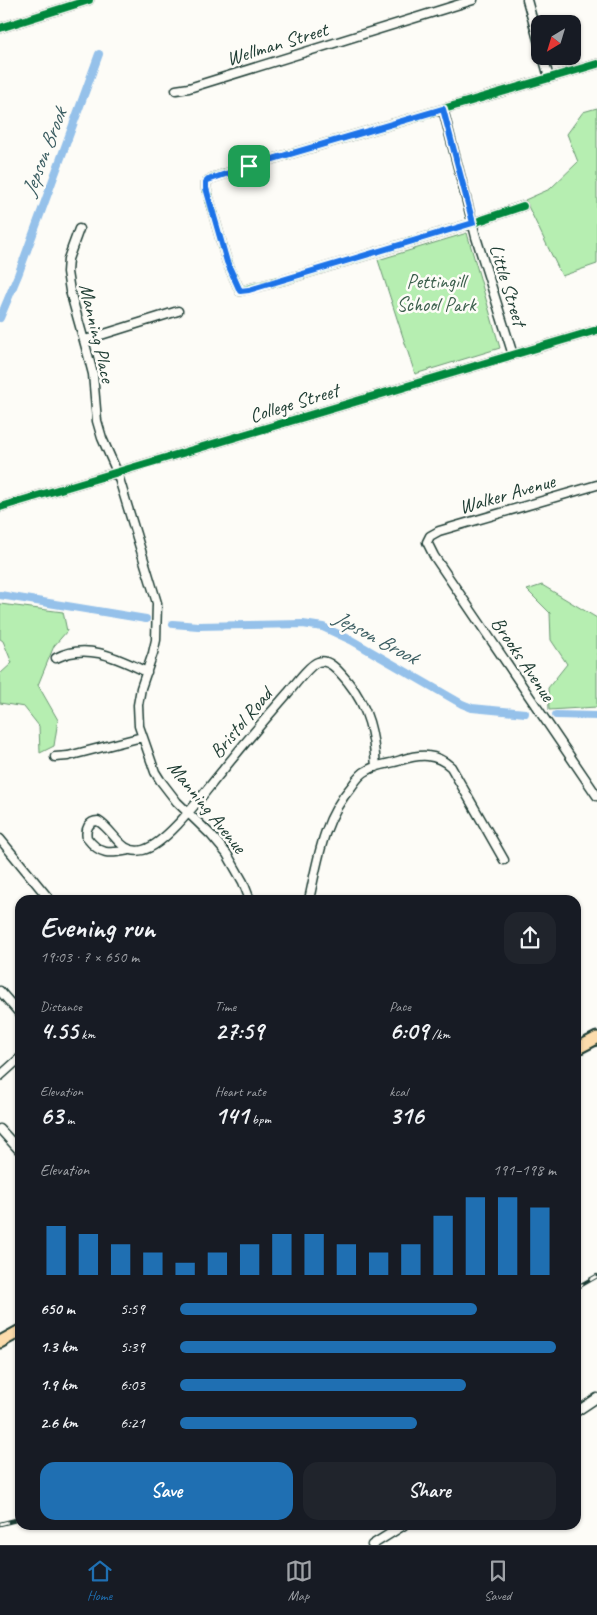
<!DOCTYPE html>
<html lang="en">
<head>
<meta charset="utf-8">
<style>
  :root { --surface:#171b24; --page:#20242c; --text:#f1f3f6; --muted:#9ea1a6; --line:#363941; --accent:#1f6fb2 }
  body { margin:0; font-family:Caveat,sans-serif; background:var(--page); color:var(--text); height:100vh; display:flex; flex-direction:column; font-size:19px; white-space:nowrap }
  * { box-sizing:border-box; margin:0 }
  p { font-size:16px; color:var(--muted) }
  .icon { flex:none; width:28px; height:28px; fill:none; stroke:currentColor; stroke-width:2; stroke-linecap:round; stroke-linejoin:round }
  .map { position:relative; flex:1; overflow:hidden }
  .panel { position:absolute; left:15px; top:895px; width:566px; height:635px; display:flex; flex-direction:column; background:var(--surface); border-radius:15px; box-shadow:0 1px 4px #0004 }
  .panel>* { flex:none }
  .needle { width:32px; rotate:218deg }
  .tools { position:absolute; left:531px; top:15px; display:grid; gap:10px }
  .tools a { display:grid; place-items:center; width:50px; height:50px; border-radius:10px; background:var(--surface); box-shadow:0 1px 4px #0004; font-size:25px }
  .pin { position:absolute; display:grid; place-items:center; width:42px; height:42px; color:#fff; margin:-21px; border-radius:10px; box-shadow:0 2px 8px #0006 }
  .round { display:grid; place-items:center; flex:none; width:52px; height:52px; border-radius:15px; background:var(--page) }
  .summary { display:flex; align-items:center; justify-content:space-between; height:85px; padding:0 25px }
  h1 { font-size:28px; font-weight:700; line-height:38px }
  .metrics { display:grid; grid-template-columns:repeat(3,1fr); gap:8px; height:85px; padding:5px 25px }
  .metrics div { display:grid; align-content:center }
  .metrics b { font-size:25px; font-weight:700 }
  .metrics small { font-size:14px; font-weight:400 }
  .metrics p { font-size:14px }
  .chart { height:140px; padding:10px 25px }
  .chart p { display:flex; justify-content:space-between }
  .chart svg { width:100%; height:90px; margin-top:5px; stroke:var(--accent); stroke-width:6 }
  .button { display:flex; gap:10px; margin-top:auto; padding:10px 25px }
  .button a { flex:1; height:58px; border-radius:15px; background:var(--accent); color:#fff; font-size:20px; font-weight:700; line-height:58px; text-align:center }
  .button a+a { background:var(--page); color:var(--text) }
  ul { padding:0 25px; list-style:none; font-size:16px }
  li { display:grid; grid-template-columns:80px 60px 1fr; align-items:center; height:38px }
  li i { height:12px; border-radius:6px; background:var(--accent) }
  .dock { display:flex; justify-content:space-around; align-items:center; height:70px; border-top:1px solid var(--line); background:var(--surface); font-size:14px; color:var(--muted) }
  .dock a { display:grid; justify-items:center; gap:2px }
  .dock .active { color:var(--accent) }
  .map>svg:first-child { display:block }
  .green { fill:#b6eeb1; stroke:#6a9672 }
  .lines { fill:none; stroke-linecap:round; stroke-linejoin:round }
  .canal { stroke:#95c1ea; stroke-width:8 }
  .minor-casing { stroke:#1f3d34; stroke-width:11 }
  .highway-casing { stroke:#1f3d34; stroke-width:15 }
  .minor { stroke:#fdfcf7; stroke-width:8 }
  .highway { stroke:#fcdcac; stroke-width:11 }
  .rail-casing { stroke:#1f3d34; stroke-width:4.5 }
  .rail { stroke:#fdfcf7; stroke-width:2.5; stroke-dasharray:8; stroke-linecap:butt }
  .cycleway-casing { stroke:#fdfcf7; stroke-width:11 }
  .cycleway { stroke:#00873e; stroke-width:8 }
  .route-casing { stroke:#fff; stroke-width:10 }
  .route { stroke:#1a73e8; stroke-width:6 }
  .labels { text-anchor:middle; dominant-baseline:central; stroke-width:5; stroke-linejoin:round; paint-order:stroke }
  .street-label { font-size:20px; fill:#1f3d34; stroke:#fdfcf7 }
  .park-label { font-size:20px; fill:#3d604d; stroke:#fdfcf7 }
  .water-label { font-size:21px; font-style:italic; fill:#3c5e62; stroke:#fdfcf7 }
</style>
</head>
<body>
<div class="map">
<svg width="597" height="1545" viewBox="0 0 597 1545">
  <rect width="100%" height="100%" fill="#fdfcf7"/>
  <filter id="ink" filterUnits="userSpaceOnUse"><feTurbulence type="fractalNoise" baseFrequency=".02" numOctaves="2"/><feDisplacementMap in="SourceGraphic" scale="10" xChannelSelector="R" yChannelSelector="G"/><feConvolveMatrix kernelMatrix="1 2 1 2 8 2 1 2 1" color-interpolation-filters="sRGB"/></filter>
  <g filter="url(#ink)">
    <path class="green" d="M597,108V264L562,276L525,200L550,189L578,162L567,134L583,112Z
      M467,233L500,348L415,374L378,260Z
      M542,585L597,618V707L549,710L548,688L567,664L551,640L550,613L527,590Z
      M0,604L63,612L67,631L54,646L38,685L58,720L54,746L40,753L39,726L24,707L0,703V674L12,663L3,641L0,639Z"/>
    <g class="lines">
      <path class="canal" d="M0,318L18,275L99,54
        M0,595L146,619
        M173,624L198,626L303,624L323,627L351,640L462,704L472,708L525,713
        M556,715L597,716"/>
      <g class="minor-casing">
        <path id="minor" d="M527,0L540,47
          M0,28L89,0
          M543,56L549,78
          M176,90L189,88L473,0
          M443,109L476,237L513,355
          M523,206L473,223L284,280L240,291L227,262L206,188V182L212,178L249,166L597,64
          M79,229L68,259L67,272L70,291L88,355L93,374L97,421L102,438L117,472L157,603L156,640L153,653L141,688L138,705L139,726L155,772L160,780L177,802L211,835L227,854L243,882L250,900
          M85,340L178,311
          M597,485L439,531L430,536L427,542L434,556L597,796
          M0,507L597,330
          M56,658C87,642 117,658 147,672
          M55,757L68,756L142,737
          M0,839L50,900
          M129,850C109,854 100,855 87,838C85,829 89,821 98,821C115,831 120,855 143,850C168,844 206,790 223,770C244,744 265,719 287,694C293,687 310,664 318,662C330,658 341,674 348,682C369,708 374,735 376,767
          M309,900C318,859 323,819 352,786C356,780 361,773 368,770C378,764 391,764 401,760C420,754 436,753 451,767L504,860
          M0,991L20,1014
          M0,1076L20,1058
          M0,1129L20,1151
          M576,1412L597,1398
          M372,1545L404,1525"/>
      </g>
      <g class="highway-casing">
        <path id="highway" d="M576,1049L597,1038
          M0,1342L20,1331"/>
      </g>
      <use href="#minor" class="minor"/>
      <use href="#highway" class="highway"/>
      <g class="rail-casing">
        <path id="rail" d="M576,1288L597,1276
          M0,1524L20,1519"/>
      </g>
      <use href="#rail" class="rail"/>
      <g class="cycleway-casing">
        <path id="cycleway" d="M0,28L89,0
          M523,206L473,223L284,280L240,291L227,262L206,188V182L212,178L249,166L597,64
          M0,507L597,330"/>
      </g>
      <use href="#cycleway" class="cycleway"/>
    </g>
  </g>
  <g class="lines" filter="url(#ink)">
    <g class="route-casing">
      <path id="route" d="M443,109L473,223L249,290L240,291L227,262L206,188V182L208,180L249,166Z"/>
    </g>
    <use href="#route" class="route"/>
  </g>
  <g class="labels">
    <g class="street-label">
      <text transform="translate(277 44) rotate(-17)">Wellman Street</text>
      <text transform="translate(508 285) rotate(73)">Little Street</text>
      <text transform="translate(97 333) rotate(77)">Manning Place</text>
      <text transform="translate(294 403) rotate(-17)">College Street</text>
      <text transform="translate(507 494) rotate(-16)">Walker Avenue</text>
      <text transform="translate(523 659) rotate(56)">Brooks Avenue</text>
      <text transform="translate(241 723) rotate(-50)">Bristol Road</text>
      <text transform="translate(207 807) rotate(51)">Manning Avenue</text>
    </g>
    <g class="park-label">
      <text x="436" y="281">Pettingill<tspan x="436" dy="23">School Park</tspan></text>
    </g>
    <g class="water-label">
      <text transform="translate(44 152) rotate(-69)">Jepson Brook</text>
      <text transform="translate(376 637) rotate(28)">Jepson Brook</text>
    </g>
  </g>
</svg>
<div class="tools">
<a><svg class="needle" viewBox="-14 -14 28 28"><path d="M0-13l5 13h-10z" fill="#e53935"/><path d="M0 13l5-13h-10z" fill="#9ea1a6"/></svg></a>
</div>
<div class="pin" style="left:249px;top:166px;background:#1e9e55"><svg class="icon" aria-label="arrive" viewBox="0 0 24 24"><path d="M6 21V4h12l-3 4 3 4H6"/></svg></div>
<section class="panel">
<div class="summary"><div><h1>Evening run</h1><p>19:03 · 7 × 650 m</p></div><a class="round"><svg class="icon" aria-label="share" viewBox="0 0 24 24"><path d="M12 15V3M7 8l5-5 5 5M5 13v7h14v-7"/></svg></a></div>
<div class="metrics">
<div><p>Distance</p><b>4.55<small> km</small></b></div>
<div><p>Time</p><b>27:59</b></div>
<div><p>Pace</p><b>6:09<small> /km</small></b></div>
</div>
<div class="metrics">
<div><p>Elevation</p><b>63<small> m</small></b></div>
<div><p>Heart rate</p><b>141<small> bpm</small></b></div>
<div><p>kcal</p><b>316</b></div>
</div>
<div class="chart"><p><span>Elevation</span>191–198 m</p>
<svg viewBox="0 0 160 44" preserveAspectRatio="none"><path d="M5 44V20M15 44V24M25 44V29M35 44V33M45 44V38M55 44V33M65 44V29M75 44V24M85 44V24M95 44V29M105 44V33M115 44V29M125 44V15M135 44V6M145 44V6M155 44V11"/></svg>
</div>
<ul>
<li><b>650 m</b>5:59<i style="width:79%"></i></li>
<li><b>1.3 km</b>5:39<i style="width:100%"></i></li>
<li><b>1.9 km</b>6:03<i style="width:76%"></i></li>
<li><b>2.6 km</b>6:21<i style="width:63%"></i></li>
</ul>
<div class="button"><a>Save</a><a>Share</a></div>
</section>
</div>
<nav class="dock">
<a class="active"><svg class="icon" aria-label="home" viewBox="0 0 24 24"><path d="M3 11l9-7 9 7M6 9v11h12V9"/></svg>Home</a>
<a><svg class="icon" aria-label="map" viewBox="0 0 24 24"><path d="M3 6l6-2 6 2 6-2v14l-6 2-6-2-6 2zM9 4v14M15 6v14"/></svg>Map</a>
<a><svg class="icon" aria-label="saved" viewBox="0 0 24 24"><path d="M7 4h10v16l-5-4-5 4z"/></svg>Saved</a>
</nav>
</body>
</html>
